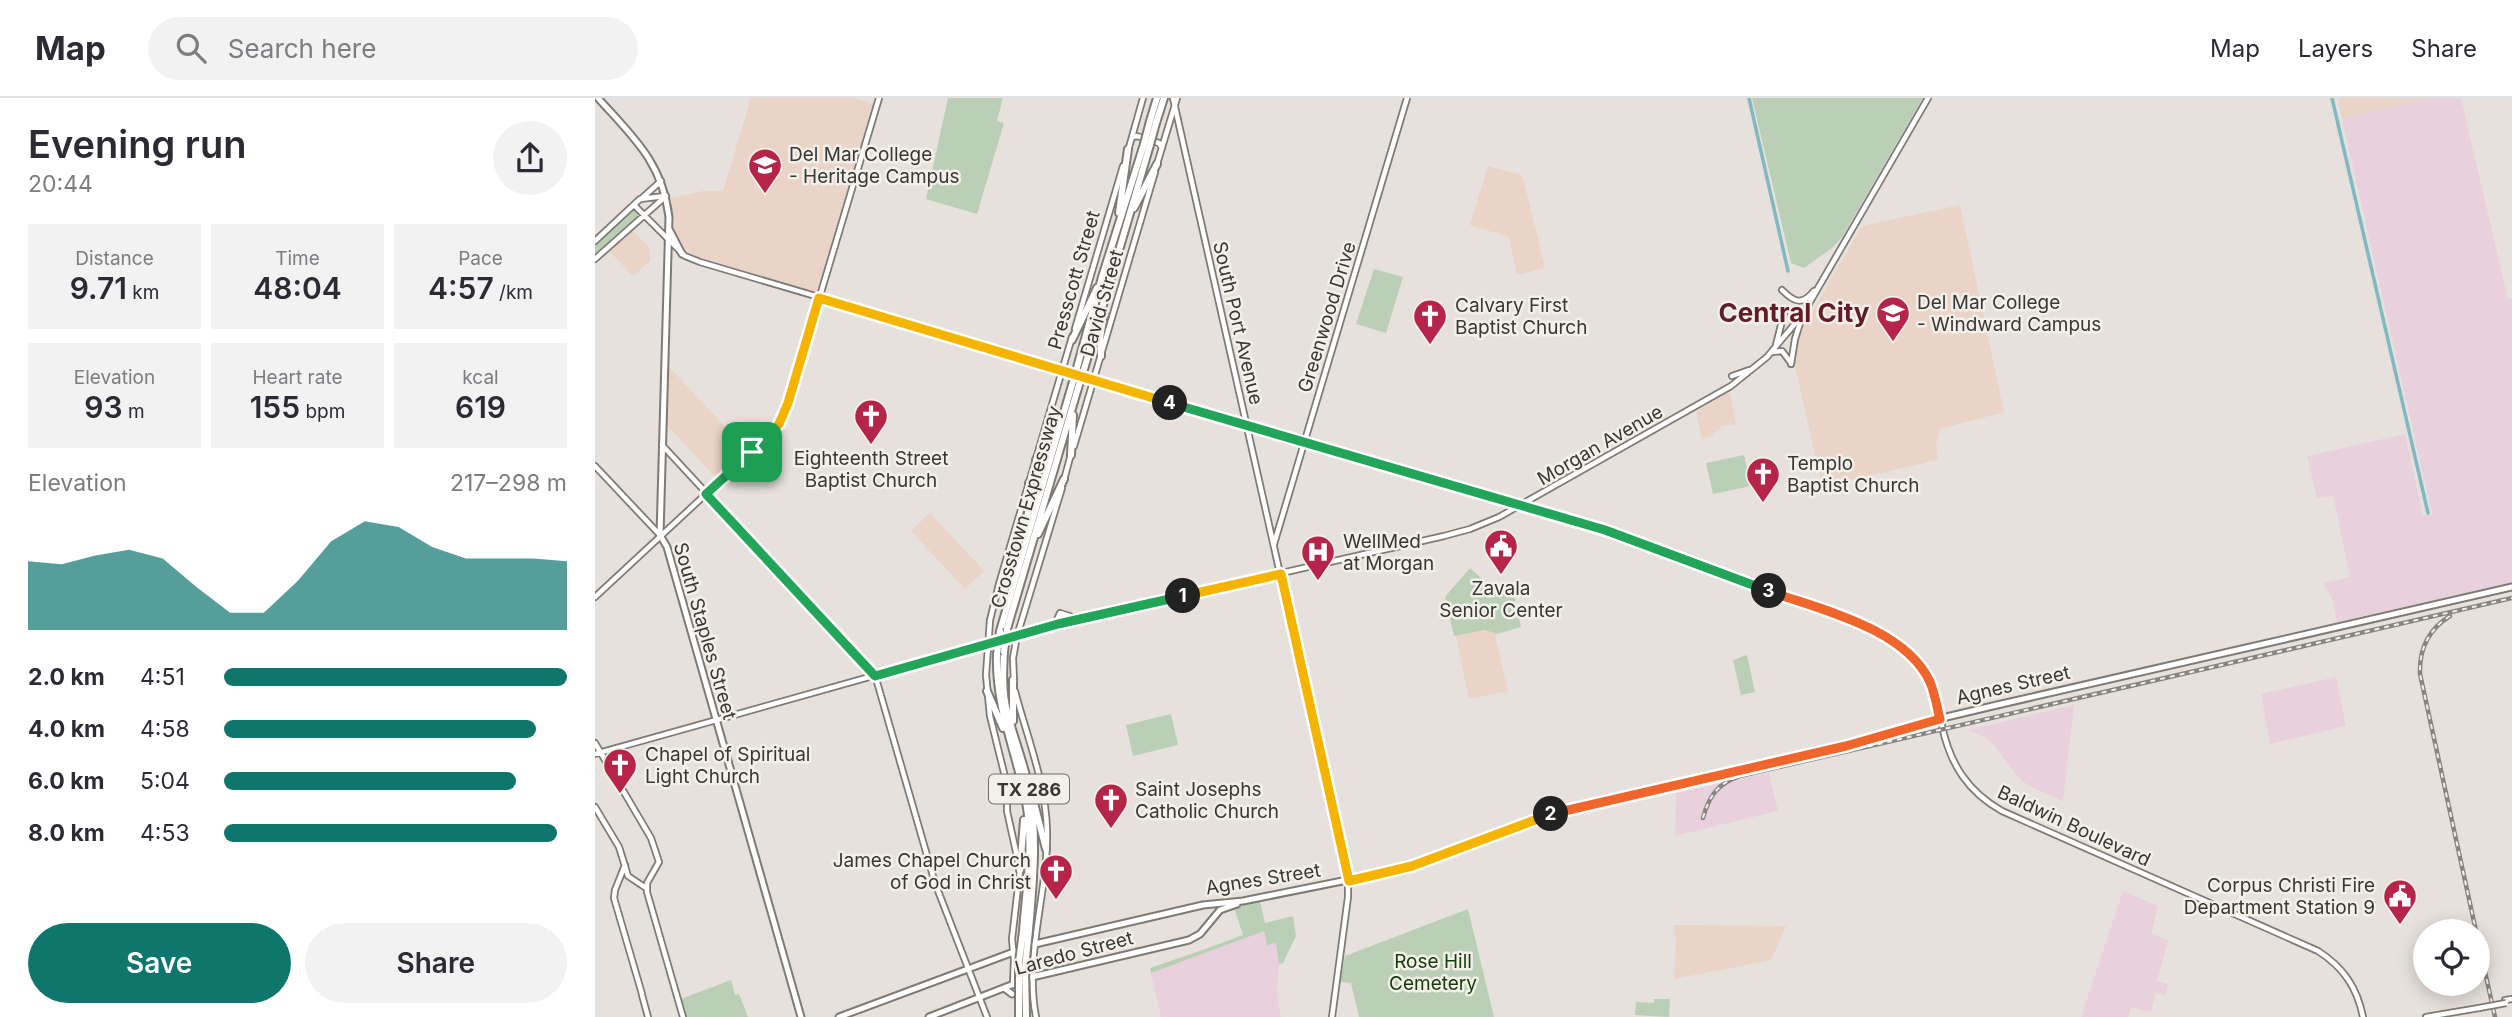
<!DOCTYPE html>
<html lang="en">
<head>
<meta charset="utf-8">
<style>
  :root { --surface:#fff; --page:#f2f2f3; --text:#2b2b33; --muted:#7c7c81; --line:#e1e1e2; --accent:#0f766e }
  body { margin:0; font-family:Inter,sans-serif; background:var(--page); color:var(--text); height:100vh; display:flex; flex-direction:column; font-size:26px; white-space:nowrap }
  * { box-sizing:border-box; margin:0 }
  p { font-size:23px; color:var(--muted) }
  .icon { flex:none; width:38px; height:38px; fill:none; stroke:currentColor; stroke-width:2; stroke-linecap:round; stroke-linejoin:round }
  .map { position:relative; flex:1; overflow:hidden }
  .side { display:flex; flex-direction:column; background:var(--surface); width:595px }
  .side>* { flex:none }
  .fabs { position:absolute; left:1818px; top:821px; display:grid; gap:14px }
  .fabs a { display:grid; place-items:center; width:77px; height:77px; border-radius:50%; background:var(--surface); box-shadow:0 4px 18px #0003; font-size:35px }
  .pin { position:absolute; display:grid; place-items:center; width:60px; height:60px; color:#fff; margin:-30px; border-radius:14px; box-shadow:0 4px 10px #0006 }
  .km { position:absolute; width:35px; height:35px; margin:-18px; border-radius:50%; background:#222; color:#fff; font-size:19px; line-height:35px; text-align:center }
  .round { display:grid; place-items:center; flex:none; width:74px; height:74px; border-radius:37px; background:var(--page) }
  .head { display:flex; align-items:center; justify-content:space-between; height:119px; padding:0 28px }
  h1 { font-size:38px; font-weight:600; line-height:52px }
  .metrics { display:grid; grid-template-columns:repeat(3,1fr); gap:10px; height:119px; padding:7px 28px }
  .metrics div { display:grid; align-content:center; border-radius:0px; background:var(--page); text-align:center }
  .metrics b { font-size:30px; font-weight:600 }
  .metrics small { font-size:19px; font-weight:400 }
  .metrics p { font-size:19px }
  .chart { height:196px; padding:14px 28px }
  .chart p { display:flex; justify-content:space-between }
  .chart svg { width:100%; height:126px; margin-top:7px; fill:var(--accent); opacity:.7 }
  .cta { display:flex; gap:14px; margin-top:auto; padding:14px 28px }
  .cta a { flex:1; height:80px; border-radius:42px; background:var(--accent); color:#fff; font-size:28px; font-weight:600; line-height:80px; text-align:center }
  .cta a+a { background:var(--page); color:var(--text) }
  ul { padding:0 28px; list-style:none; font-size:23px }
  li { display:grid; grid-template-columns:112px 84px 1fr; align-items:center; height:52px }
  li i { height:18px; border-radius:9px; background:var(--accent) }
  header { display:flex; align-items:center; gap:42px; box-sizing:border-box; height:98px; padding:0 35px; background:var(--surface); border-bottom:2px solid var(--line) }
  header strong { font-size:33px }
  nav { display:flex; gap:38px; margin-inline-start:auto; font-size:24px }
  .search { width:490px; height:63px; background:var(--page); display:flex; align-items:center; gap:18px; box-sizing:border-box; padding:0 24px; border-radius:38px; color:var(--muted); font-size:26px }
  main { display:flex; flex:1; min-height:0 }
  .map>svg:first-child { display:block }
  .industrial { fill:#e8d1dd }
  .education { fill:#ead3c7 }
  .green { fill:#bacfb6 }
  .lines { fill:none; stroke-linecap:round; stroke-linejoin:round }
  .canal { stroke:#81b9c2; stroke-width:3.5 }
  .secondary-casing { stroke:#7e7a75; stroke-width:8 }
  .primary-casing { stroke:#7e7a75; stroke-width:9 }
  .highway-casing { stroke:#7e7a75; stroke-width:10 }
  .secondary { stroke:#fff; stroke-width:4.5 }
  .primary { stroke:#fff; stroke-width:5 }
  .highway { stroke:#fff; stroke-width:6 }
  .rail-casing { stroke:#878481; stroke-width:4.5 }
  .rail { stroke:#f3efe9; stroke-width:2; stroke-dasharray:5; stroke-linecap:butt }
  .secondary-bridge-casing { stroke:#7e7a75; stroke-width:8; stroke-linecap:butt }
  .highway-bridge-casing { stroke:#7e7a75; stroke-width:10; stroke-linecap:butt }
  .secondary-bridge { stroke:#fff; stroke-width:4.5 }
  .highway-bridge { stroke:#fff; stroke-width:6 }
  .split-1-casing { stroke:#fff; stroke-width:14 }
  .split-2-casing { stroke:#fff; stroke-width:14 }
  .split-3-casing { stroke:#fff; stroke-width:14 }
  .split-4-casing { stroke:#fff; stroke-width:14 }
  .split-5-casing { stroke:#fff; stroke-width:14 }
  .split-1 { stroke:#22a559; stroke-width:9 }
  .split-2 { stroke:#f5b400; stroke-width:9 }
  .split-3 { stroke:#f0652b; stroke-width:9 }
  .split-4 { stroke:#22a559; stroke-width:9 }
  .split-5 { stroke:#f5b400; stroke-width:9 }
  .labels { text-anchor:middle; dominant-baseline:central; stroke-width:5; stroke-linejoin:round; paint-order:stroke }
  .shield { fill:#f3efe9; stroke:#716e6b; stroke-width:2 }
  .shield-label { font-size:18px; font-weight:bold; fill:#393735 }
  .poi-label { font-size:19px; fill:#393735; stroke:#f3efe9; text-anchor:start }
  .street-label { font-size:19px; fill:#393735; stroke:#f3efe9 }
  .park-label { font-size:19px; fill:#143c09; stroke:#f3efe9 }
  .district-label { font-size:26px; font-weight:bold; fill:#611c29; stroke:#f3efe9 }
</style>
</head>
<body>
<header>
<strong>Map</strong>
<div class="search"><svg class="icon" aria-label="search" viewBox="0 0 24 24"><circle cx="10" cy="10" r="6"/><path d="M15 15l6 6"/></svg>Search here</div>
<nav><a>Map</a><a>Layers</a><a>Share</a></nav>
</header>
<main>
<section class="side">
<div class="head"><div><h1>Evening run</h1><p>20:44</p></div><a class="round"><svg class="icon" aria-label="share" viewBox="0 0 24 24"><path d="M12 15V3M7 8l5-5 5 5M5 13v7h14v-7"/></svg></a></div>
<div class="metrics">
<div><p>Distance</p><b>9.71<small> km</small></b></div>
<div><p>Time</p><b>48:04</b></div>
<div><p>Pace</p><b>4:57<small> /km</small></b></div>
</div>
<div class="metrics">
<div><p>Elevation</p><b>93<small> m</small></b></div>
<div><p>Heart rate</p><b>155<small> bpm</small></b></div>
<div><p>kcal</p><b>619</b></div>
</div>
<div class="chart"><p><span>Elevation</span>217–298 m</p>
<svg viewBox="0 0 160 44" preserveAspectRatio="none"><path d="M0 44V20L10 21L20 18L30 16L40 19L50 29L60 38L70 38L80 27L90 13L100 6L110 8L120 15L130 19L140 19L150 19L160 20V44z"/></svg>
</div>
<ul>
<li><b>2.0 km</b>4:51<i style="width:100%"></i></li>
<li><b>4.0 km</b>4:58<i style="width:91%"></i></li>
<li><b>6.0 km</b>5:04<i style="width:85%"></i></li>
<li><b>8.0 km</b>4:53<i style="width:97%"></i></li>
</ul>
<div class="cta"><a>Save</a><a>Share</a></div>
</section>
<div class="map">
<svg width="1917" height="919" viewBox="0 0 1917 919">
  <rect width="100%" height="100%" fill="#e6e1dc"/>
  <path class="industrial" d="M1834,0H1866L1913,201H1917V484L1742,524L1738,503L1729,485L1755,479L1738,398L1722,400L1712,358L1810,336L1828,418L1837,416L1747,21Z
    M1741,579L1751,628L1675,646L1666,596Z
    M1479,607L1468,703L1434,688L1423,679L1399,647L1390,639L1373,632Z
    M1174,675L1183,713L1080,738L1081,695Z
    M1528,793L1563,808L1556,836L1573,842L1562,883L1573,886L1571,897L1561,895L1556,914L1536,909L1533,919H1486Z
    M669,832L681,844L682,849L684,866L682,895L686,919H566L556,875Z"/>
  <path class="education" d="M156,0H260L279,6L229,174L221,194L103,159L90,152L79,136L78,111L76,100L108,93H128Z
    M1742,0H1834L1747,21Z
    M893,68L926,77L928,80L950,170L922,177L914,139L875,127Z
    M1365,107L1409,314L1345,331L1341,347L1343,362L1227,388L1200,268V249L1208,230L1267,128Z
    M37,132L54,149L55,163L38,178L14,153Z
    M73,268L153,353L123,382L71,326Z
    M1132,295L1135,296L1141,326L1126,328L1125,332L1117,336L1118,338L1107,341L1101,314Z
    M335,415L389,473L370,491L316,433Z
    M890,532L902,536L900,538L913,593L874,601L861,538Z
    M1078,827L1191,828L1176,862L1079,881L1081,842Z"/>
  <path class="green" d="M353,0H408L402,23L409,25L382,116L331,101Z
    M1157,0H1328L1247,139L1237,150L1209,170L1196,165Z
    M39,111L45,118L0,159V146Z
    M779,171L808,179L791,235L761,226Z
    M1149,357L1156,388L1118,396L1111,365Z
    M875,470L899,492L917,488L926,529L902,536L890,532L859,538L850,499Z
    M1152,557L1160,594L1146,597L1138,562Z
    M576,616L583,647L538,658L531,627Z
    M665,803L670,825L698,818L701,838L688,865L684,866L681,845L672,847L669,833L556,875L555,870C586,859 617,849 648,837L639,810Z
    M873,811L899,919H764L756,885L745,884L750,858Z
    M136,882L140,897L144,896L153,919H90L86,901Z
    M1059,901H1075L1074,919L1040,917L1041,904L1059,905Z"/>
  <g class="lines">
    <path class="canal" d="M1154,0L1193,173
      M1737,0L1833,415"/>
    <g class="secondary-casing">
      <path id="secondary" d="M578,0L753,778V799L737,919
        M538,39L542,38L564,45L567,50
        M533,53L548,0
        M562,66L582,0
        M46,101L66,83
        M39,107L90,158L105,164L468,271L499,282L1010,432L1274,530C1299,542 1320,557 1334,582C1341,596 1344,613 1347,628C1355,666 1373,694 1407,713L1723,853C1748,869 1762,889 1768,919
        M0,143L45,101L70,98
        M0,161L71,98
        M1187,192C1199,204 1207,208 1219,193
        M480,231L528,68
        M1181,247L1190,211
        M1177,254L1187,253L1196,265
        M1196,266L1200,241L1206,222
        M1137,278L1154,272
        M67,347L280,577L340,785L392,919
        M479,348L560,74
        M0,368L64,436
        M469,382L476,356
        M679,446L812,0
        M0,499L167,344L184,326L193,305L284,0
        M460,526L465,515L484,521
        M419,584L418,560L422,538L467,390
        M420,593C432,639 451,685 452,733C453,796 429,857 441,919
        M0,645L56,740L64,764L52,785V794L88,919
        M0,656L463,526L849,438L875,431L904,419L1136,288L1172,259L1208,216L1333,0
        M0,709L24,749L33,778L51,790
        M30,767L20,792L19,800L47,896
        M418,887L419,862L417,841L425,772L412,713V687L395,618L391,577L395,522L404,486L477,239
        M47,897L53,919
        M1910,902L1917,901
        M1831,919L1884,910"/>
    </g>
    <g class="primary-casing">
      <path id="primary" d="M3,0C39,40 67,64 74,119L65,437L72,449L206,919
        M74,131L87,156
        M409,890L417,896
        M244,919L440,846L608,807L648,803L807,771L970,712L1251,648L1322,626L1402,607L1917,489
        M334,919L437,879L594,842L605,836L625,812L642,806"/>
    </g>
    <g class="highway-casing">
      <path id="highway" d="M555,23L562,0
        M561,25L569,0
        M539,110L562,66
        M524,115L533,51
        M477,242L502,190
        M506,258L505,241L509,214
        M483,266L507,179L549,46
        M490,268L555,47
        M476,357L478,317
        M441,362L466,316
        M430,432L435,403L434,385
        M443,436L469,381
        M412,531L483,290
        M405,533L477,287
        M409,554C408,573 407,594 412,613C418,639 429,664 434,691C443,739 438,784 434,832
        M402,556C400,608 421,653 431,704C439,746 431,791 428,833
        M392,593L408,630
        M418,623V582
        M439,705L451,751
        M425,772L429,722"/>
    </g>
    <use href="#secondary" class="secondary"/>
    <use href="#primary" class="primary"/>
    <use href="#highway" class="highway"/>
    <g class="rail-casing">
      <path id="rail" d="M1855,518C1834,531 1824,551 1825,576L1881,833
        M1108,720C1114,698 1123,685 1145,678L1917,500
        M1883,842L1900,919"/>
    </g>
    <use href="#rail" class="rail"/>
    <g class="secondary-bridge-casing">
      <path id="secondary-bridge" d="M1884,910L1911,905"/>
    </g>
    <g class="highway-bridge-casing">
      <path id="highway-bridge" d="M549,46L555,23
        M555,47L561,25
        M477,287L483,266
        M483,290L490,268
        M409,554L412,531
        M402,556L405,533
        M424,919V864L428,833
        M431,919L430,870L434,832"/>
    </g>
    <use href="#secondary-bridge" class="secondary-bridge"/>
    <use href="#highway-bridge" class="highway-bridge"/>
  </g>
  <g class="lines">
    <g class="split-1-casing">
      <path id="split-1" d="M157,354L111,396L280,578L463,526L588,498"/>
    </g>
    <g class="split-2-casing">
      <path id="split-2" d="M588,498L686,476L754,783L817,768L956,716"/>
    </g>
    <g class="split-3-casing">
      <path id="split-3" d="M956,716L1251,648L1345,621C1342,609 1340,596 1335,584C1310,530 1226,512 1174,493"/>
    </g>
    <g class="split-4-casing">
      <path id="split-4" d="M575,305L1010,432L1174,493"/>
    </g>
    <g class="split-5-casing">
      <path id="split-5" d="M157,354L184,326L193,305L224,200L575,305"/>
    </g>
    <use href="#split-1" class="split-1"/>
    <use href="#split-2" class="split-2"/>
    <use href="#split-3" class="split-3"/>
    <use href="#split-4" class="split-4"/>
    <use href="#split-5" class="split-5"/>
  </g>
  <defs>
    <g id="university-pin" transform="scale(1.75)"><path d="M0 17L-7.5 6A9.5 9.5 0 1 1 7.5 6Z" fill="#b62549" stroke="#f3efe9"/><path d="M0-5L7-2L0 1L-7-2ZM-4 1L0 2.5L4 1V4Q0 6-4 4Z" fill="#fff"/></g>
    <g id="church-pin" transform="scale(1.75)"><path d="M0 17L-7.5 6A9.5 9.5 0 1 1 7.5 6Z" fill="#b62549" stroke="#f3efe9"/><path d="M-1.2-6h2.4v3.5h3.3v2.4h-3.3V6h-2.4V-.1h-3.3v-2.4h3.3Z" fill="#fff"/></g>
    <g id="civic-pin" transform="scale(1.75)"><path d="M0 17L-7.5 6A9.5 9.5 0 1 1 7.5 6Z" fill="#b62549" stroke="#f3efe9"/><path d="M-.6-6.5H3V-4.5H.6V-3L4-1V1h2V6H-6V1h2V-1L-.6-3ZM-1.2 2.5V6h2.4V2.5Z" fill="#fff"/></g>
    <g id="hospital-pin" transform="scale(1.75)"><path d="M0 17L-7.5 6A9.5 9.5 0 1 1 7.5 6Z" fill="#b62549" stroke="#f3efe9"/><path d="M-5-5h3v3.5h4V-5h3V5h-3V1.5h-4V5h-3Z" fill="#fff"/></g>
  </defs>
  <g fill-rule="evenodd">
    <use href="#university-pin" x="170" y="67"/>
    <use href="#university-pin" x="1298" y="215"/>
    <use href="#church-pin" x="835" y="218"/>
    <use href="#church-pin" x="276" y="318"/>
    <use href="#church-pin" x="1168" y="376"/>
    <use href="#civic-pin" x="906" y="448"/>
    <use href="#hospital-pin" x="723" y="454"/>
    <use href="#church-pin" x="25" y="667"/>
    <use href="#church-pin" x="516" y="702"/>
    <use href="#church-pin" x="461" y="773"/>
    <use href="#civic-pin" x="1805" y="798"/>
  </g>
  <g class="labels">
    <rect class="shield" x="394" y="676.5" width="80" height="29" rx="5"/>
    <g class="shield-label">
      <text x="434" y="691">TX 286</text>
    </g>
    <g class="poi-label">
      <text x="194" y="56">Del Mar College<tspan x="194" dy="22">- Heritage Campus</tspan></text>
      <text x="1322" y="204">Del Mar College<tspan x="1322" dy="22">- Windward Campus</tspan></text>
      <text x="860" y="207">Calvary First<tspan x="860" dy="22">Baptist Church</tspan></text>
      <text x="276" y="360" text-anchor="middle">Eighteenth Street<tspan x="276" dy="22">Baptist Church</tspan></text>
      <text x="1192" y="365">Templo<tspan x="1192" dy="22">Baptist Church</tspan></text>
      <text x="748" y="443">WellMed<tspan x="748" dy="22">at Morgan</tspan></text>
      <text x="906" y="490" text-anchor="middle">Zavala<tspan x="906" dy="22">Senior Center</tspan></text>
      <text x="50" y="656">Chapel of Spiritual<tspan x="50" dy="22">Light Church</tspan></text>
      <text x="540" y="691">Saint Josephs<tspan x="540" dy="22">Catholic Church</tspan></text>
      <text x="436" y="762" text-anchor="end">James Chapel Church<tspan x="436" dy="22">of God in Christ</tspan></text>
      <text x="1780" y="787" text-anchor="end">Corpus Christi Fire<tspan x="1780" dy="22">Department Station 9</tspan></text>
    </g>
    <g class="street-label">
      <text transform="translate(479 182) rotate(-74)">Presscott Street</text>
      <text transform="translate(507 205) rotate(-74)">David Street</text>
      <text transform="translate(732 219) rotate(-73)">Greenwood Drive</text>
      <text transform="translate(643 225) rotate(77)">South Port Avenue</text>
      <text transform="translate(1005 347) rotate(-30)">Morgan Avenue</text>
      <text transform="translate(431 409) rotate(-74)">Crosstown Expressway</text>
      <text transform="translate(110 533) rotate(74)">South Staples Street</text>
      <text transform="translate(1418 587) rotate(-13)">Agnes Street</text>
      <text transform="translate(1479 728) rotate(25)">Baldwin Boulevard</text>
      <text transform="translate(668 781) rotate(-9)">Agnes Street</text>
      <text transform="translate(479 855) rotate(-15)">Laredo Street</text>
    </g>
    <g class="park-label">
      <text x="838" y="863">Rose Hill<tspan x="838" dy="22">Cemetery</tspan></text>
    </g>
    <g class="district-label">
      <text x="1199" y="214">Central City</text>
    </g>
  </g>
</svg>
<div class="fabs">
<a><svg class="icon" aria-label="locate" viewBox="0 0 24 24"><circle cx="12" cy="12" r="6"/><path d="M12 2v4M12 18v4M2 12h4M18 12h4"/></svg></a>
</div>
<div class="pin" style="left:157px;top:354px;background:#1e9e55"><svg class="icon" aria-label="arrive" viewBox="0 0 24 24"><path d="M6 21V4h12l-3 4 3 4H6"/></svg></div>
<b class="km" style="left:588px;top:498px">1</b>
<b class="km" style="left:956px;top:716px">2</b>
<b class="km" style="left:1174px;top:493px">3</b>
<b class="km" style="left:575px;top:305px">4</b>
</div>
</main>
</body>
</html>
